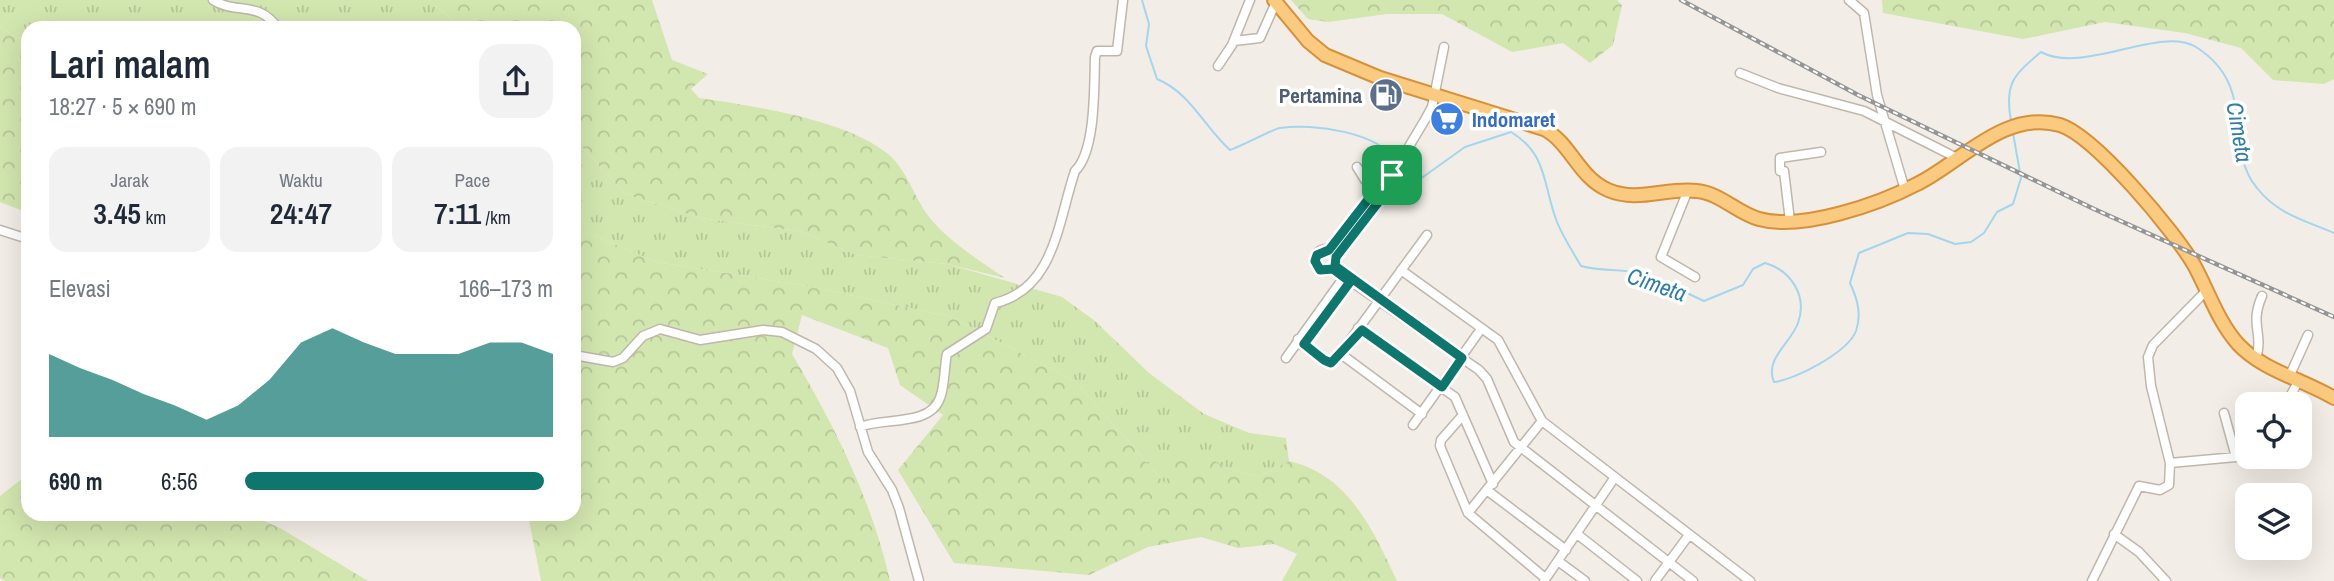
<!DOCTYPE html>
<html lang="id">
<head>
<meta charset="utf-8">
<style>
  :root { --surface:#fff; --page:#f2f2f3; --text:#1f2937; --muted:#747a83; --accent:#0f766e }
  body { margin:0; font-family:"Archivo Narrow",sans-serif; background:var(--page); color:var(--text); height:100vh; display:flex; flex-direction:column; font-size:26px; white-space:nowrap }
  * { box-sizing:border-box; margin:0 }
  p { font-size:23px; color:var(--muted) }
  .icon { flex:none; width:38px; height:38px; fill:none; stroke:currentColor; stroke-width:2; stroke-linecap:round; stroke-linejoin:round }
  .map { position:relative; flex:1; overflow:hidden }
  .drawer { position:absolute; left:21px; top:21px; width:560px; height:500px; display:flex; flex-direction:column; background:var(--surface); border-radius:21px; box-shadow:0 7px 28px #0002 }
  .drawer>* { flex:none }
  .buttons { position:absolute; left:2235px; top:392px; display:grid; gap:14px }
  .buttons a { display:grid; place-items:center; width:77px; height:77px; border-radius:14px; background:var(--surface); box-shadow:0 7px 28px #0002; font-size:35px }
  .pin { position:absolute; display:grid; place-items:center; width:60px; height:60px; color:#fff; margin:-30px; border-radius:14px; box-shadow:0 4px 10px #0006 }
  .round { display:grid; place-items:center; flex:none; width:74px; height:74px; border-radius:21px; background:var(--page) }
  .headline { display:flex; align-items:center; justify-content:space-between; height:119px; padding:0 28px }
  h1 { font-size:38px; font-weight:600; line-height:52px }
  .figures { display:grid; grid-template-columns:repeat(3,1fr); gap:10px; height:119px; padding:7px 28px }
  .figures div { display:grid; align-content:center; border-radius:18px; background:var(--page); text-align:center }
  .figures b { font-size:30px; font-weight:600 }
  .figures small { font-size:19px; font-weight:400 }
  .figures p { font-size:19px }
  .chart { height:196px; padding:14px 28px }
  .chart p { display:flex; justify-content:space-between }
  .chart svg { width:100%; height:126px; margin-top:7px; fill:var(--accent); opacity:.7 }
  ul { padding:0 28px; list-style:none; font-size:23px }
  li { display:grid; grid-template-columns:112px 84px 1fr; align-items:center; height:52px }
  li i { height:18px; border-radius:9px; background:var(--accent) }
  .map>svg:first-child { display:block }
  .grass { fill:url(#grass-tufts) }
  .forest { fill:url(#forest-crowns) }
  .lines { fill:none; stroke-linecap:round; stroke-linejoin:round }
  .stream { stroke:#a3d6ee; stroke-width:2 }
  .minor-casing { stroke:#c0b7ac; stroke-width:11 }
  .trunk-casing { stroke:#d8913a; stroke-width:16 }
  .minor { stroke:#fff; stroke-width:8 }
  .trunk { stroke:#faca80; stroke-width:12 }
  .rail-casing { stroke:#959595; stroke-width:4.5 }
  .rail { stroke:#fff; stroke-width:2; stroke-dasharray:5; stroke-linecap:butt }
  .route-casing { stroke:#fff; stroke-width:14 }
  .route { stroke:#0f766e; stroke-width:9 }
  .labels { text-anchor:middle; dominant-baseline:central; stroke-width:7; stroke-linejoin:round; paint-order:stroke }
  .service-label { font-size:21px; font-weight:bold; fill:#4e5e75; stroke:#fff; text-anchor:end }
  .shop-label { font-size:21px; font-weight:bold; fill:#366cbe; stroke:#fff; text-anchor:start }
  .water-label { font-size:23px; font-style:italic; fill:#307ea5; stroke:#fff }
</style>
</head>
<body>
<div class="map">
<svg width="2334" height="581" viewBox="0 0 2334 581">
  <defs>
    <pattern id="grass-tufts" width="24" height="20" patternUnits="userSpaceOnUse" patternTransform="scale(1.75)"><rect width="24" height="20" fill="#d2e6af"/><path d="M3 7l-1-3M5 7V3M7 7l1-3M15 17l-1-3M17 17v-4M19 17l1-3" fill="none" stroke="#b6c697"/></pattern>
    <pattern id="forest-crowns" width="20" height="18" patternUnits="userSpaceOnUse" patternTransform="scale(1.75)"><rect width="20" height="18" fill="#d2e6af"/><path d="M2 6a3 3 0 1 1 6 0M12 15a3 3 0 1 1 6 0" fill="none" stroke="#b6c697"/></pattern>
  </defs>
  <rect width="100%" height="100%" fill="#f2ede6"/>
  <path class="grass" d="M0,0H429L462,28H28V39L16,37L0,27Z
    M574,138L625,194L700,218L799,231L857,255L947,264L1062,297L1095,321L1149,373L1204,414L1249,433L1286,438L1289,461L1259,477L1232,470L1206,456H1167L1168,487L1075,381L951,317L808,286L656,262L574,227Z"/>
  <path class="forest" d="M429,0H652L672,60L708,74L691,89L699,98C753,106 845,119 888,154C905,168 914,195 926,213C946,240 977,259 1005,278L947,264L857,255L799,231L700,218L625,194L574,138V28H462Z
    M1291,0H1617L1622,5L1613,45L1590,63L1563,43L1512,52L1442,14H1387L1328,22L1308,19Z
    M1882,0H2334V79L2324,84L2273,80L2241,48L2185,33L2105,22L2023,39L1883,13Z
    M0,27L16,37L28,39V213L0,202Z
    M574,227L656,262L808,286L951,317L1075,381L1167,486L1166,456H1206L1232,470L1259,477L1289,461C1349,475 1373,530 1397,581H1282L1297,554L1274,544L1238,548L1201,537L1148,547L1089,575L954,563L898,470L943,415L900,385L888,348L802,315L792,354C834,425 872,500 890,581H541L528,515L574,514Z
    M28,474V514L251,515L280,528L368,581H5L0,578V496Z"/>
  <g class="lines">
    <path class="stream" d="M1142,0L1149,24L1146,46L1157,79C1191,93 1204,127 1230,150C1242,146 1273,129 1280,128C1313,123 1379,132 1397,162
      M2011,121C2004,83 2014,75 2041,52C2083,75 2160,25 2196,47C2259,87 2222,146 2257,188C2277,214 2306,221 2334,233
      M1400,167L1410,181L1423,177L1465,147L1511,132C1548,154 1543,186 1557,222C1563,237 1573,252 1581,266C1602,272 1622,268 1642,274C1663,280 1684,292 1704,301L1743,285L1753,269L1765,263C1790,270 1808,295 1798,323C1791,343 1764,359 1774,382C1795,380 1848,352 1856,331C1862,314 1857,298 1850,283L1859,253L1908,233L1928,234L1955,244L1971,242L1984,233L1997,212L2013,204L2021,178L2013,133"/>
    <g class="minor-casing">
      <path id="minor" d="M213,0C237,15 258,0 278,28
        M1849,0L1864,13L1877,95L1905,190
        M1234,41L1260,38L1276,2
        M1218,66L1232,45L1250,0
        M1740,73L1778,88L1864,111L1957,158
        M1357,167L1365,180L1379,189
        M1688,190L1661,257L1695,277
        M1790,221L1784,171H1780V158L1821,152
        M0,230L28,239
        M1315 260a11 11 0 1 1 22 0a11 11 0 1 1-22 0Z
        M1329,250L1377,188L1392,175
        M1336,256L1387,191L1392,175L1426,118L1432,107L1444,47
        M1333,269L1479,370L1487,379L1514,442L1693,581
        M1401,270L1498,340L1542,421L1750,581
        M1358,328L1455,397L1493,484
        M1298,339L1324,360L1335,361L1427,235
        M1301,345L1353,278
        M1341,354L1422,414
        M574,355L613,362L623,358L643,336L660,329L700,340L763,330L782,332L816,349L837,368L850,391L868,452L892,490L899,508L919,581
        M1286,358L1344,277
        M2256,359C2264,332 2249,326 2262,296
        M2290,375L2308,335
        M2286,404L2299,380
        M1463,415L1441,440L1440,446L1468,513L1545,578
        M1413,425L1481,329
        M860,427C883,417 930,427 940,398C945,385 944,368 947,354L986,329L995,303C1055,289 1058,221 1075,171C1096,151 1094,86 1095,57L1097,51H1117L1123,0
        M2170,463L2236,457L2224,413
        M1488,491L1566,550
        M1468,513L1542,421
        M1577,534L1637,581
        M2114,534L2139,552L2166,581
        M1558,561L1585,581
        M1544,581L1615,477
        M1655,581L1689,535
        M2092,581L2139,486L2160,490L2169,485L2170,463L2151,386L2148,357L2153,345L2207,290"/>
    </g>
    <g class="trunk-casing">
      <path id="trunk" d="M1274,0L1308,41L1325,55L1380,78L1544,129C1571,143 1578,177 1608,190C1638,203 1667,187 1697,191C1720,193 1737,213 1759,219C1802,231 1879,204 1917,184C1960,163 2005,109 2060,125C2095,136 2175,232 2194,265C2208,290 2218,322 2238,344C2262,370 2304,380 2334,398"/>
    </g>
    <use href="#minor" class="minor"/>
    <use href="#trunk" class="trunk"/>
    <g class="rail-casing">
      <path id="rail" d="M1681,0L1858,95L2094,209L2334,317"/>
    </g>
    <use href="#rail" class="rail"/>
  </g>
  <g class="lines">
    <g class="route-casing">
      <path id="route" d="M1392,175L1387,191L1336,257L1335,266L1462,358L1442,387L1362,330L1331,363L1324,360L1304,344L1350,282L1333,269L1320,270L1315,261L1317,255L1329,250L1377,188Z"/>
    </g>
    <use href="#route" class="route"/>
  </g>
  <defs>
    <g id="fuel-disc" transform="scale(1.75)"><circle r="9.5" fill="#5c6f8a" stroke="#fff"/><path d="M-5.5-6h7V0h2V4h1.3V-2.5L3-4.5l.8-.8L6-3V5H2.5V1h-1V6h-7ZM-4.2-4.7v3.2H.2V-4.7Z" fill="#fff"/></g>
    <g id="supermarket-disc" transform="scale(1.75)"><circle r="9.5" fill="#3f7fe0" stroke="#fff"/><path d="M-6-5.5h2.5l.6 2H6L4.5 2H-2.5L-4.4-4H-6ZM-1.5 3.2a1.3 1.3 0 1 0 .1 0ZM3 3.2a1.3 1.3 0 1 0 .1 0Z" fill="#fff"/></g>
  </defs>
  <g fill-rule="evenodd">
    <use href="#fuel-disc" x="1386" y="95"/>
    <use href="#supermarket-disc" x="1447" y="119"/>
  </g>
  <g class="labels">
    <g class="service-label">
      <text x="1362" y="95">Pertamina</text>
    </g>
    <g class="shop-label">
      <text x="1472" y="119">Indomaret</text>
    </g>
    <g class="water-label">
      <text transform="translate(2240 132) rotate(80)">Cimeta</text>
      <text transform="translate(1657 284) rotate(19)">Cimeta</text>
    </g>
  </g>
</svg>
<div class="buttons">
<a><svg class="icon" aria-label="locate" viewBox="0 0 24 24"><circle cx="12" cy="12" r="6"/><path d="M12 2v4M12 18v4M2 12h4M18 12h4"/></svg></a>
<a><svg class="icon" aria-label="layers" viewBox="0 0 24 24"><path d="M12 4l9 5-9 5-9-5zM3 14l9 5 9-5"/></svg></a>
</div>
<div class="pin" style="left:1392px;top:175px;background:#1e9e55"><svg class="icon" aria-label="arrive" viewBox="0 0 24 24"><path d="M6 21V4h12l-3 4 3 4H6"/></svg></div>
<section class="drawer">
<div class="headline"><div><h1>Lari malam</h1><p>18:27 · 5 × 690 m</p></div><a class="round"><svg class="icon" aria-label="share" viewBox="0 0 24 24"><path d="M12 15V3M7 8l5-5 5 5M5 13v7h14v-7"/></svg></a></div>
<div class="figures">
<div><p>Jarak</p><b>3.45<small> km</small></b></div>
<div><p>Waktu</p><b>24:47</b></div>
<div><p>Pace</p><b>7:11<small> /km</small></b></div>
</div>
<div class="chart"><p><span>Elevasi</span>166–173 m</p>
<svg viewBox="0 0 160 44" preserveAspectRatio="none"><path d="M0 44V15L10 20L20 24L30 29L40 33L50 38L60 33L70 24L80 11L90 6L100 11L110 15L120 15L130 15L140 11L150 11L160 15V44z"/></svg>
</div>
<ul>
<li><b>690 m</b>6:56<i style="width:97%"></i></li>
</ul>
</section>
</div>
</body>
</html>
